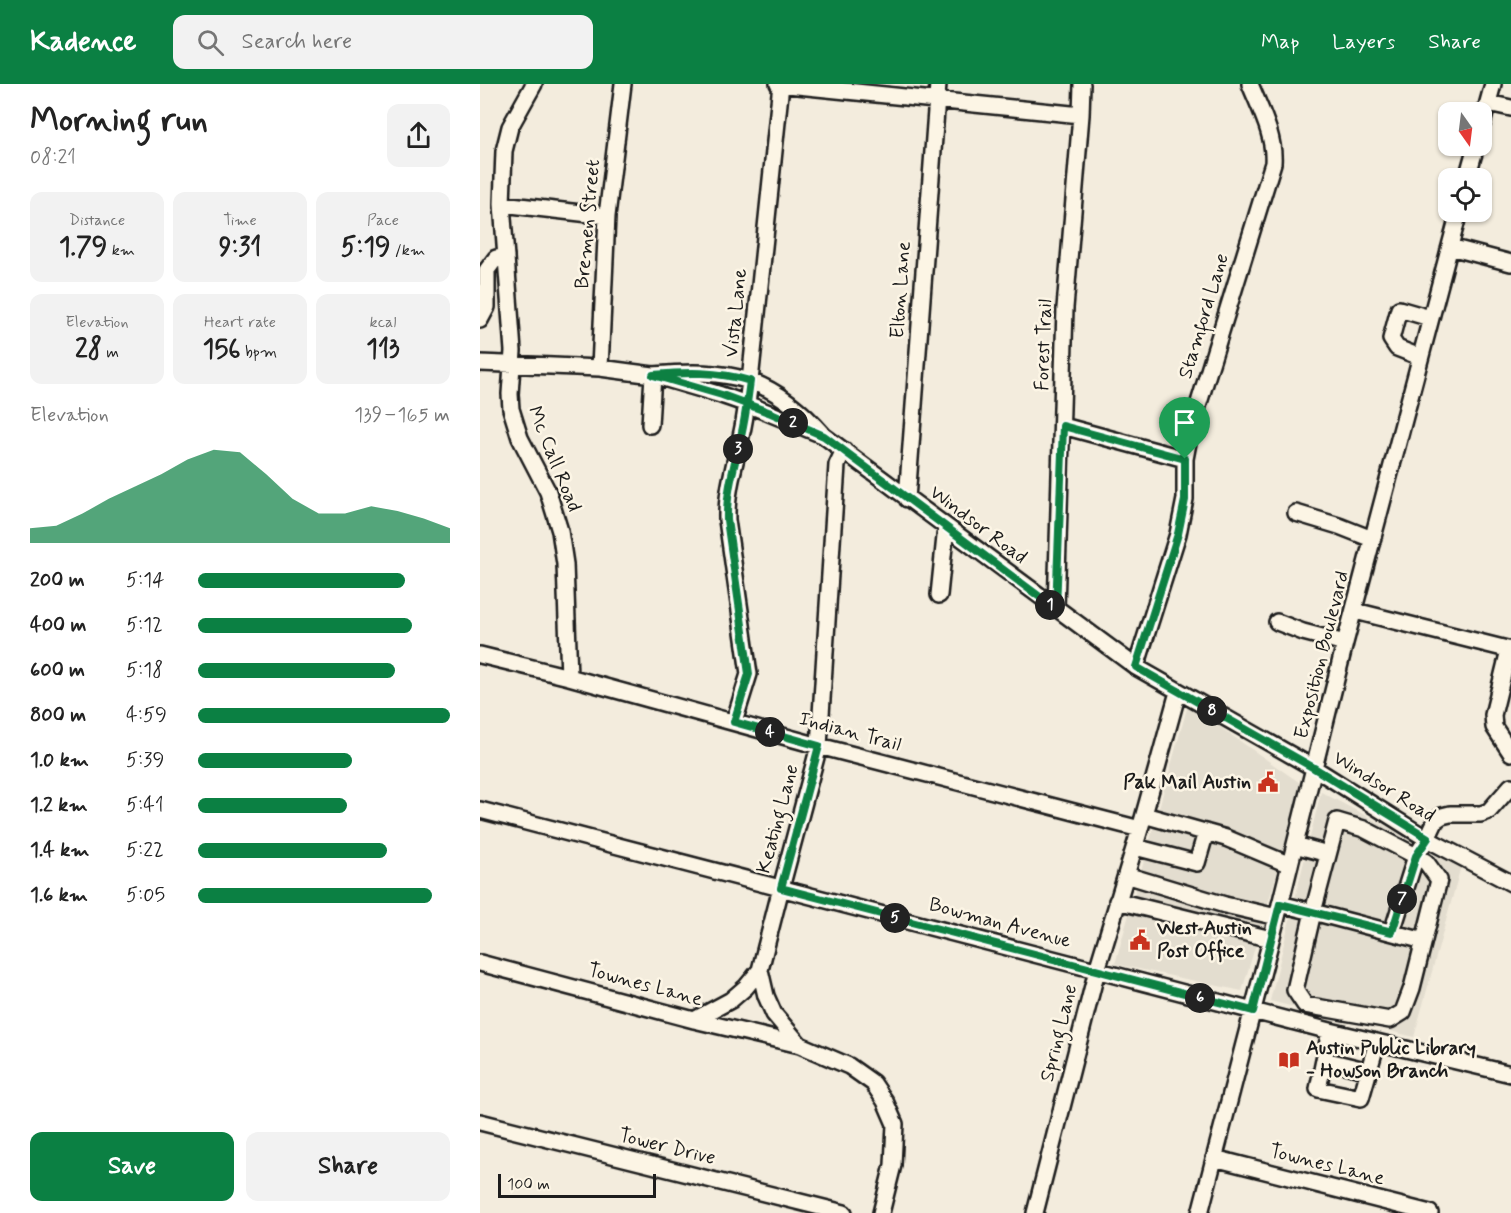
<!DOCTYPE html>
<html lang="en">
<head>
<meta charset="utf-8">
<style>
  :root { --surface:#fff; --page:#f2f2f2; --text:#222; --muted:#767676; --accent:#0b8043 }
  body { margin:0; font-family:Mynerve,sans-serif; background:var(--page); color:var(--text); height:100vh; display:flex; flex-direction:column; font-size:22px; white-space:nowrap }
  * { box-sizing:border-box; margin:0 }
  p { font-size:20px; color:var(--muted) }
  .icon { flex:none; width:33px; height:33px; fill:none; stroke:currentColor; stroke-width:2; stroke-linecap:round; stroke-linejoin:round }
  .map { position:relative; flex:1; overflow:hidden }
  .drawer { display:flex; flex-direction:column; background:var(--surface); width:480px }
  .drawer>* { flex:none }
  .needle { width:39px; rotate:166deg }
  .buttons { position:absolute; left:958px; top:18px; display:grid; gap:12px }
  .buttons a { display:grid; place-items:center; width:54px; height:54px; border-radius:12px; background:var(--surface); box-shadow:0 2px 4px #0004; font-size:30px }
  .scale { position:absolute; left:18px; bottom:15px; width:158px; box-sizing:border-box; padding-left:6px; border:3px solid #1c1c1c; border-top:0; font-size:16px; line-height:21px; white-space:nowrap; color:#1c1c1c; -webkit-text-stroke:4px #fcf5e5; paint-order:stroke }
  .pin { position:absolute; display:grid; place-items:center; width:51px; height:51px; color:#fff; margin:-62px -26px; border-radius:50% 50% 50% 0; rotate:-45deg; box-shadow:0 0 6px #0007 }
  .pin .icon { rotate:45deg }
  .km { position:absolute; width:30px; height:30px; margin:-15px; border-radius:50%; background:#222; color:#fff; font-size:16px; line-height:30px; text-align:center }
  .round { display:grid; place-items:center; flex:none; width:63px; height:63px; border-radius:12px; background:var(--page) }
  .head { display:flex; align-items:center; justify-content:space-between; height:102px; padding:0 30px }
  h1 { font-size:33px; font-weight:800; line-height:45px }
  .metrics { display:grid; grid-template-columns:repeat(3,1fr); gap:9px; height:102px; padding:6px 30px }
  .metrics div { display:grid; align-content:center; border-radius:12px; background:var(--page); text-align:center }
  .metrics b { font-size:26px; font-weight:800 }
  .metrics small { font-size:16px; font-weight:400 }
  .metrics p { font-size:16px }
  .chart { height:168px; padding:12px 30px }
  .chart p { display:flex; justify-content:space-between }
  .chart svg { width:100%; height:108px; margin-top:6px; fill:var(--accent); opacity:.7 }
  .cta { display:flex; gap:12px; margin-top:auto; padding:12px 30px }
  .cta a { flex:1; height:69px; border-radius:12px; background:var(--accent); color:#fff; font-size:24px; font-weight:800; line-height:69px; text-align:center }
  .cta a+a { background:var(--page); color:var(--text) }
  ul { padding:0 30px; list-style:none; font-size:20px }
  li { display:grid; grid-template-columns:96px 72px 1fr; align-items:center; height:45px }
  li i { height:15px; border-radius:8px; background:var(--accent) }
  header { display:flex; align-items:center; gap:36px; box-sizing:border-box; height:84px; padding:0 30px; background:var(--accent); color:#fff }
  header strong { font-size:28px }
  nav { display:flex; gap:33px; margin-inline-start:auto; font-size:21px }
  .search { width:420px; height:54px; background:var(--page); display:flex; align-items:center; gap:15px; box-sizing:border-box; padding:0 21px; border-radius:12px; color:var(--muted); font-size:22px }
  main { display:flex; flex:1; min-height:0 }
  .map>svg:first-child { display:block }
  .built { fill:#e3ddcf }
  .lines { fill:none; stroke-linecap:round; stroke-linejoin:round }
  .minor-casing { stroke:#1c1c1c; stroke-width:20 }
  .minor { stroke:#fcf5e5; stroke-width:15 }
  .route-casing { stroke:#fff; stroke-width:12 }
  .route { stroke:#0b8043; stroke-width:8 }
  .labels { text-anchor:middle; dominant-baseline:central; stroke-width:5; stroke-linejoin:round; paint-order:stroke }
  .street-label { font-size:20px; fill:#1c1c1c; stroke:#fcf5e5 }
  .poi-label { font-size:20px; font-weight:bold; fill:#1c1c1c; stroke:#fcf5e5; text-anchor:start }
</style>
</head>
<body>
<header>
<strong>Kadence</strong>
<div class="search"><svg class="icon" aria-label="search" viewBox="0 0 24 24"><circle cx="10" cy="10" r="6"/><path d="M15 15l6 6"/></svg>Search here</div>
<nav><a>Map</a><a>Layers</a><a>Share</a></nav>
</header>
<main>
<section class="drawer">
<div class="head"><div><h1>Morning run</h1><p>08:21</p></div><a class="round"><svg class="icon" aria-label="share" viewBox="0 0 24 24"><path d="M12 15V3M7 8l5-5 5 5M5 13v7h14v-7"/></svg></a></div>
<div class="metrics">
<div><p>Distance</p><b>1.79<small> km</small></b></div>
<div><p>Time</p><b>9:31</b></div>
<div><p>Pace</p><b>5:19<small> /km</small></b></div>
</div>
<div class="metrics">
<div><p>Elevation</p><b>28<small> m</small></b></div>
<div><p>Heart rate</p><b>156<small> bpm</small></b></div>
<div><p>kcal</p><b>113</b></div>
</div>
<div class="chart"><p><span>Elevation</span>139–165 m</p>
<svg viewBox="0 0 160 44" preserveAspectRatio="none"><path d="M0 44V38L10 37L20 32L30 26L40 21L50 16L60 10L70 6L80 7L90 16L100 26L110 32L120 32L130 29L140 31L150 34L160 38V44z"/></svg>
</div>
<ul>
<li><b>200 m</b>5:14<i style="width:82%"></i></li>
<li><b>400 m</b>5:12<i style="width:85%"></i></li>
<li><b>600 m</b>5:18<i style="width:78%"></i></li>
<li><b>800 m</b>4:59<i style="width:100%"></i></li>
<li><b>1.0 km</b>5:39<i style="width:61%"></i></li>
<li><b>1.2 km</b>5:41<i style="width:59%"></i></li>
<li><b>1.4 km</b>5:22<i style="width:75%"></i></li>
<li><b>1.6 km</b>5:05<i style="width:93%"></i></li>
</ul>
<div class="cta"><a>Save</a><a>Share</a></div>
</section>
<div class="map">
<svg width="1031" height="1129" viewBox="0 0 1031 1129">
  <rect width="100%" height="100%" fill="#f3ecdd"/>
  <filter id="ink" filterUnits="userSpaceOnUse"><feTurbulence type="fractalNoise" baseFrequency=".0167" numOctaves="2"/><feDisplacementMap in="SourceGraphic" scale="12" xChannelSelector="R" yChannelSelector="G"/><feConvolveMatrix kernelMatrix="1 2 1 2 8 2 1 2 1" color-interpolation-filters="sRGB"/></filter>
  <g filter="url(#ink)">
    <path class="built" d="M708,621L823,701L762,907L635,880Z
      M841,708L981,782L934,953L790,917Z"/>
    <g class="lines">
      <g class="minor-casing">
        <path id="minor" d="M54,0L30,43L24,67L22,120L33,267L30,310L31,325L40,354L68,408L80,447L85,480L89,593
          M298,0L601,31
          M1008,19L1031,24
          M1002,40L1013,0
          M987,94L996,62
          M22,120L127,132
          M970,163L1031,179
          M0,236L7,223V186L16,174L26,172
          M940,273L917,264L911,255L919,225L950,234
          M0,279L120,284L173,291L241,311L267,320L340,350
          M120,284L127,132L143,0
          M173,291C250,284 292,292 344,352L656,583L834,684L947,755L1031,799
          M170,341L173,291
          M583,342L705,375
          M427,415L458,0
          M816,429L859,442L892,455
          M459,511L466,443
          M576,525L585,224L601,31L602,0
          M875,527L1031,566
          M797,538L823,548L865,559
          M1029,566L1013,631L1014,643L1031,669
          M0,571L89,593L339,662L660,745
          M656,583L698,450L705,415V375L710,348L793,79C795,52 780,25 770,0
          M254,638L269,590L247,436C246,404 257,374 263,343C266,328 268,312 270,297L301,0
          M0,726L850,947L1031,990
          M664,731L746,754L810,781
          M815,761L848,770
          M655,763L717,779L726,748
          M646,791L745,821L797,833
          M637,817L791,855
          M800,820L833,828L815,906L825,921L910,936L923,928L932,904L959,796L946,778L936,772L947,755L956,736L962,732L970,730H1001L1009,727L1031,702
          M912,848L936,772L884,745L857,737L833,828L944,857
          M0,879L214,936L320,961
          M280,886L286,912L294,930L320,961L369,982L393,999L405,1017L415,1040L413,1081L401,1129
          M214,936L251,916L266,903L280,886L301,804L339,662L357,381L364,366
          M850,947L838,1005L881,1014L897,958
          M844,976L889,987
          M0,1038L364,1129
          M734,1074L950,1129
          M555,1129L617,886L660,745L698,608
          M720,1129L797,833L865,559L979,128"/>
      </g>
      <use href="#minor" class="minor"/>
    </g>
  </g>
  <g class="lines" filter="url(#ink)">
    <g class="route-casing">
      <path id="route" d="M705,375L583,342L576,525L344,352L291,329L242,311L173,291C206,288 237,287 270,297C268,312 266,328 263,343C257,374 246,404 247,436L269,590L254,638L339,662L301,804L773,927L800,820L912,848L936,772L948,754L834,684L656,583L698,450L705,416V375"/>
    </g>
    <use href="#route" class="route"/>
  </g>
  <defs>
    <g id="civic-bare" transform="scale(1.62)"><path d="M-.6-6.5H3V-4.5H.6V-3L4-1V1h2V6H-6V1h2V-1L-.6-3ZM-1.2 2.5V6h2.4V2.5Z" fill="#c8321e" stroke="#fcf5e5" stroke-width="2.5" paint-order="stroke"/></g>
    <g id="library-bare" transform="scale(1.62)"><path d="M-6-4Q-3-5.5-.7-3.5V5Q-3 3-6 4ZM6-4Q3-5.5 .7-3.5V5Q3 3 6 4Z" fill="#c8321e" stroke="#fcf5e5" stroke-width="2.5" paint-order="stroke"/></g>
  </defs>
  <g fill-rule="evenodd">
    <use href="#civic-bare" x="788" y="698"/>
    <use href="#civic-bare" x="660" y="856"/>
    <use href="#library-bare" x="809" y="976"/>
  </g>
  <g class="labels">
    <g class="street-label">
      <text transform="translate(108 140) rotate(-85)">Bremen Street</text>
      <text transform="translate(421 206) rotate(-86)">Elton Lane</text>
      <text transform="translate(256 229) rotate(-84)">Vista Lane</text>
      <text transform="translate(724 232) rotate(-73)">Stamford Lane</text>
      <text transform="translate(564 261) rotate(-88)">Forest Trail</text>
      <text transform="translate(74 375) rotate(68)">Mc Call Road</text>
      <text transform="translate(498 441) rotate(37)">Windsor Road</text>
      <text transform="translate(842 571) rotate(-76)">Exposition Boulevard</text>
      <text transform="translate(370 648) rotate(15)">Indian Trail</text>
      <text transform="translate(904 703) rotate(32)">Windsor Road</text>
      <text transform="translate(298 735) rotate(-75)">Keating Lane</text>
      <text transform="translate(520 839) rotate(15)">Bowman Avenue</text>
      <text transform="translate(165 901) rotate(15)">Townes Lane</text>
      <text transform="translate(579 949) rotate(-76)">Spring Lane</text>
      <text transform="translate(187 1063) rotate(14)">Tower Drive</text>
      <text transform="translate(847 1081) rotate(14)">Townes Lane</text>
    </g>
    <g class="poi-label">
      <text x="771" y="698" text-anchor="end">Pak Mail Austin</text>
      <text x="677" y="844">West Austin<tspan x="677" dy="23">Post Office</tspan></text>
      <text x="826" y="964">Austin Public Library<tspan x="826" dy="23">- Howson Branch</tspan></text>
    </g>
  </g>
</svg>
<div class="buttons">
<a><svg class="needle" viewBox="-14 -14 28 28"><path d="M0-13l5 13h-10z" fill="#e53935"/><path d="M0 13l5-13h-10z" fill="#767676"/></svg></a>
<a><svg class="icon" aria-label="locate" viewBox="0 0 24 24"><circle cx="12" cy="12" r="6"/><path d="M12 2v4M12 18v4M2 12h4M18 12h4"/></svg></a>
</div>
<div class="scale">100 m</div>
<div class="pin" style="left:705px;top:375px;background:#1e9e55"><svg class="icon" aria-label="arrive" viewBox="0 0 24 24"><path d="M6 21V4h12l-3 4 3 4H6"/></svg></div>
<b class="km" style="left:570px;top:521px">1</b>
<b class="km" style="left:313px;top:339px">2</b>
<b class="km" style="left:258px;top:365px">3</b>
<b class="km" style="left:290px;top:648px">4</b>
<b class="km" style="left:415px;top:834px">5</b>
<b class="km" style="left:720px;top:914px">6</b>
<b class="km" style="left:922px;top:815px">7</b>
<b class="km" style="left:732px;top:627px">8</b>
</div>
</main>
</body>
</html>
